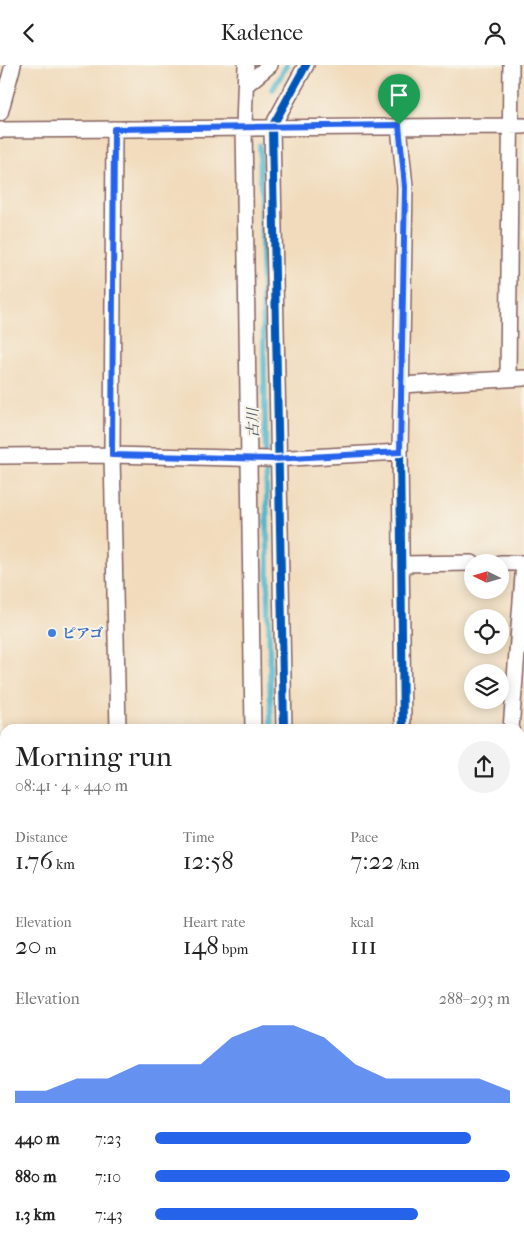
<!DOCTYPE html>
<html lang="en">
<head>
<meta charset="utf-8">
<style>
  :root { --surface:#fff; --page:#f2f2f2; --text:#222; --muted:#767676; --accent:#2563eb }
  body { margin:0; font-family:"IM FELL French Canon","Noto Serif JP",serif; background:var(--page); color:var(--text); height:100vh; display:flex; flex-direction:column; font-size:19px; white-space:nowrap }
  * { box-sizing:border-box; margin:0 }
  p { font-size:16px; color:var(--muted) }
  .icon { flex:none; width:28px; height:28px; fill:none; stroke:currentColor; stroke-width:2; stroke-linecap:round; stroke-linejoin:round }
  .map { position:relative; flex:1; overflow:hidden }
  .side { position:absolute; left:0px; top:659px; width:525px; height:519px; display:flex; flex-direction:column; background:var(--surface); border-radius:15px 15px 0 0; box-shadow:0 2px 12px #0003 }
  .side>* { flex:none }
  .needle { width:32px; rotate:275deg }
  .fabs { position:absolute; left:464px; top:489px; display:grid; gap:10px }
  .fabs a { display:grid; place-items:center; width:45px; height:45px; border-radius:50%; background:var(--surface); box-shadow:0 2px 12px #0003; font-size:25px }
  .pin { position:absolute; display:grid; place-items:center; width:42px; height:42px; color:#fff; margin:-51px -21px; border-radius:50% 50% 50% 0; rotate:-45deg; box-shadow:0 0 5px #0007 }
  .pin .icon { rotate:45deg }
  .round { display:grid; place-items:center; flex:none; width:52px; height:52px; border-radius:26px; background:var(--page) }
  .head { display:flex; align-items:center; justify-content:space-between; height:85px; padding:0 15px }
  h1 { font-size:28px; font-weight:600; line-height:38px }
  .stats { display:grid; grid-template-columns:repeat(3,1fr); gap:8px; height:85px; padding:5px 15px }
  .stats div { display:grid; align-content:center }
  .stats b { font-size:25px; font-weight:600 }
  .stats small { font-size:14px; font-weight:400 }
  .stats p { font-size:14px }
  .chart { height:140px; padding:10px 15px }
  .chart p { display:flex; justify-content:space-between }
  .chart svg { width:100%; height:90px; margin-top:5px; fill:var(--accent); opacity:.7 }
  ul { padding:0 15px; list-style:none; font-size:16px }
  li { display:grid; grid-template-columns:80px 60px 1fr; align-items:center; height:38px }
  li i { height:12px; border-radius:6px; background:var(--accent) }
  header { display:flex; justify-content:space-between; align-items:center; height:65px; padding:0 15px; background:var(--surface); font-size:22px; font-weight:600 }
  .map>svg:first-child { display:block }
  .park { fill:url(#park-dots); stroke:#7a7651 }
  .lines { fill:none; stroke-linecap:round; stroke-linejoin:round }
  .stream { stroke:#4fb6cd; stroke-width:5.5 }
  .street-casing { stroke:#84615e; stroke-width:18 }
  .street { stroke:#fff; stroke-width:15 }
  .cycleway-casing { stroke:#f7f3e8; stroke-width:11 }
  .cycleway { stroke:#0057b8; stroke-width:8 }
  .route-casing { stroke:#fff; stroke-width:10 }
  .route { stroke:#2563eb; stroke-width:6 }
  .shop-dot { fill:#3f7fe0; stroke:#f7f3e8; stroke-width:2 }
  .labels { text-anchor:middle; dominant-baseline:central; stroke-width:4; stroke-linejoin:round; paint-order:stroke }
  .shop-label { font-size:14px; font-weight:bold; fill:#366cbe; stroke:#f7f3e8; text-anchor:start }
  .water-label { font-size:15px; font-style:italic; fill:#4c5464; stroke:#f7f3e8 }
</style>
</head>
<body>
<header><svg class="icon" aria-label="back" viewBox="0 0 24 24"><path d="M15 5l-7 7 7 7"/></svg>Kadence<svg class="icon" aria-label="person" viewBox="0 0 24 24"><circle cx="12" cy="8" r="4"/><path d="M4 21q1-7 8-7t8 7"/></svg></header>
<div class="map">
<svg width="524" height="1177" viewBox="0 0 524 1177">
  <defs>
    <pattern id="park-dots" width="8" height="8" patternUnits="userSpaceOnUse" patternTransform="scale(1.25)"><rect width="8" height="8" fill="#a9ce77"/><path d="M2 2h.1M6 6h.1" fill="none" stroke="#93b067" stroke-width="1.8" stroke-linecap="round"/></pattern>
  </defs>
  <rect width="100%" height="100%" fill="#f7f3e8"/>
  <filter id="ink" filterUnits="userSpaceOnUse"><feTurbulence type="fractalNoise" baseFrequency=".02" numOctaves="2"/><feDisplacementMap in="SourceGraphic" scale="10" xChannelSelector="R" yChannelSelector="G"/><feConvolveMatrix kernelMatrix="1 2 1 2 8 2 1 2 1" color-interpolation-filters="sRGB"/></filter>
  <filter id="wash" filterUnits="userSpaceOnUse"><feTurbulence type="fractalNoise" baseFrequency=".0096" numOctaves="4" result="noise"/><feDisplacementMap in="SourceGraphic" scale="20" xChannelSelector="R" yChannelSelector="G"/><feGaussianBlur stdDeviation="1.12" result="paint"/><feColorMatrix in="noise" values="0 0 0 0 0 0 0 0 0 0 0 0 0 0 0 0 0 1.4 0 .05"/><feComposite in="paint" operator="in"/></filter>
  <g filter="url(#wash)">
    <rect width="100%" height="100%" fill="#f1dbbc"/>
    <path class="park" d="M0,796H5V1022L0,1021Z"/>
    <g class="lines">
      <path class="stream" d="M273,24L287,0
        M260,81L271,664
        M337,1172L340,1177"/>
    </g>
  </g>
  <g filter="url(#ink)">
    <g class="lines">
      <g class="street-casing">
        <path id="street" d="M246,0L244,62L253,664
          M247,19L270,0
          M0,48L13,0
          M399,61L405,122L400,387L403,664
          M114,64L112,390L118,664
          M0,65L524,61
          M508,314L511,0
          M401,320L524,313
          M0,391L112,390L273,394L400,387
          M500,498H524
          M401,499L472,498
          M284,664L272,62L306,0
          M511,664L524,498
          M520,777L524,778
          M0,780H5
          M520,921L524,922
          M0,1028L5,1029
          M0,1066L5,1067
          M520,1122L524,1113
          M520,1164H524
          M159,1172V1177
          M261,1172V1177
          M315,1172L318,1177
          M356,1172L361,1177"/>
      </g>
      <use href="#street" class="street"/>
      <g class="cycleway-casing">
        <path id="cycleway" d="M399,61L405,122L400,387L403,664
          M284,664L272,62L306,0"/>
      </g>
      <use href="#cycleway" class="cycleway"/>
    </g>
  </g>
  <g class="lines" filter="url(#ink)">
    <g class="route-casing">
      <path id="route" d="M399,60L405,122L400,387L273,394L112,390L114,64Z"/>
    </g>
    <use href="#route" class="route"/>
  </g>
  <circle class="shop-dot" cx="52" cy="568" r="5"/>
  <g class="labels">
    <g class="shop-label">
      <text x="62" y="568">ピアゴ</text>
    </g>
    <g class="water-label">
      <text transform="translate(253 358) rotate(-91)">古川</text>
    </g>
  </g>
</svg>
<div class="fabs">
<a><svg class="needle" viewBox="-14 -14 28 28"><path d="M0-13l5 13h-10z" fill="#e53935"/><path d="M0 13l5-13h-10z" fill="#767676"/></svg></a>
<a><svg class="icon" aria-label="locate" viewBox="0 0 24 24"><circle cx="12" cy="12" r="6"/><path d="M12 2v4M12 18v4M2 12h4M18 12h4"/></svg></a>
<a><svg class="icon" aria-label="layers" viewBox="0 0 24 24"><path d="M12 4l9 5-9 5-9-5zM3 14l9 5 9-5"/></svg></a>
</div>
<div class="pin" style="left:399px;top:60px;background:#1e9e55"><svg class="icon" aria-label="arrive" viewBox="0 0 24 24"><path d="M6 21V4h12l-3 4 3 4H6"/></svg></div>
<section class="side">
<div class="head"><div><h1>Morning run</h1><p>08:41 · 4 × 440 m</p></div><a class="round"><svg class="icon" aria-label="share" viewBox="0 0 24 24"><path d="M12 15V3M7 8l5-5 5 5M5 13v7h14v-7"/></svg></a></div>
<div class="stats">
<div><p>Distance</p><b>1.76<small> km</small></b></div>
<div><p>Time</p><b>12:58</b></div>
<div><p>Pace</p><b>7:22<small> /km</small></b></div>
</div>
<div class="stats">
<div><p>Elevation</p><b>20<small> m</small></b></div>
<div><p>Heart rate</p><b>148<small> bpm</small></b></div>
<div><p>kcal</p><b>111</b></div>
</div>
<div class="chart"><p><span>Elevation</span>288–293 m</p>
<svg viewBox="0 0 160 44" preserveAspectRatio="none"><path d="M0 44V38L10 38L20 32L30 32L40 25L50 25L60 25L70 12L80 6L90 6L100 12L110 25L120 32L130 32L140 32L150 32L160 38V44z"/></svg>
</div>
<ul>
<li><b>440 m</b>7:23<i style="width:89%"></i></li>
<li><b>880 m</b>7:10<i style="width:100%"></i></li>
<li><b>1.3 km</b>7:43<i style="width:74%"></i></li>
</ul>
</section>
</div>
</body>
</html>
